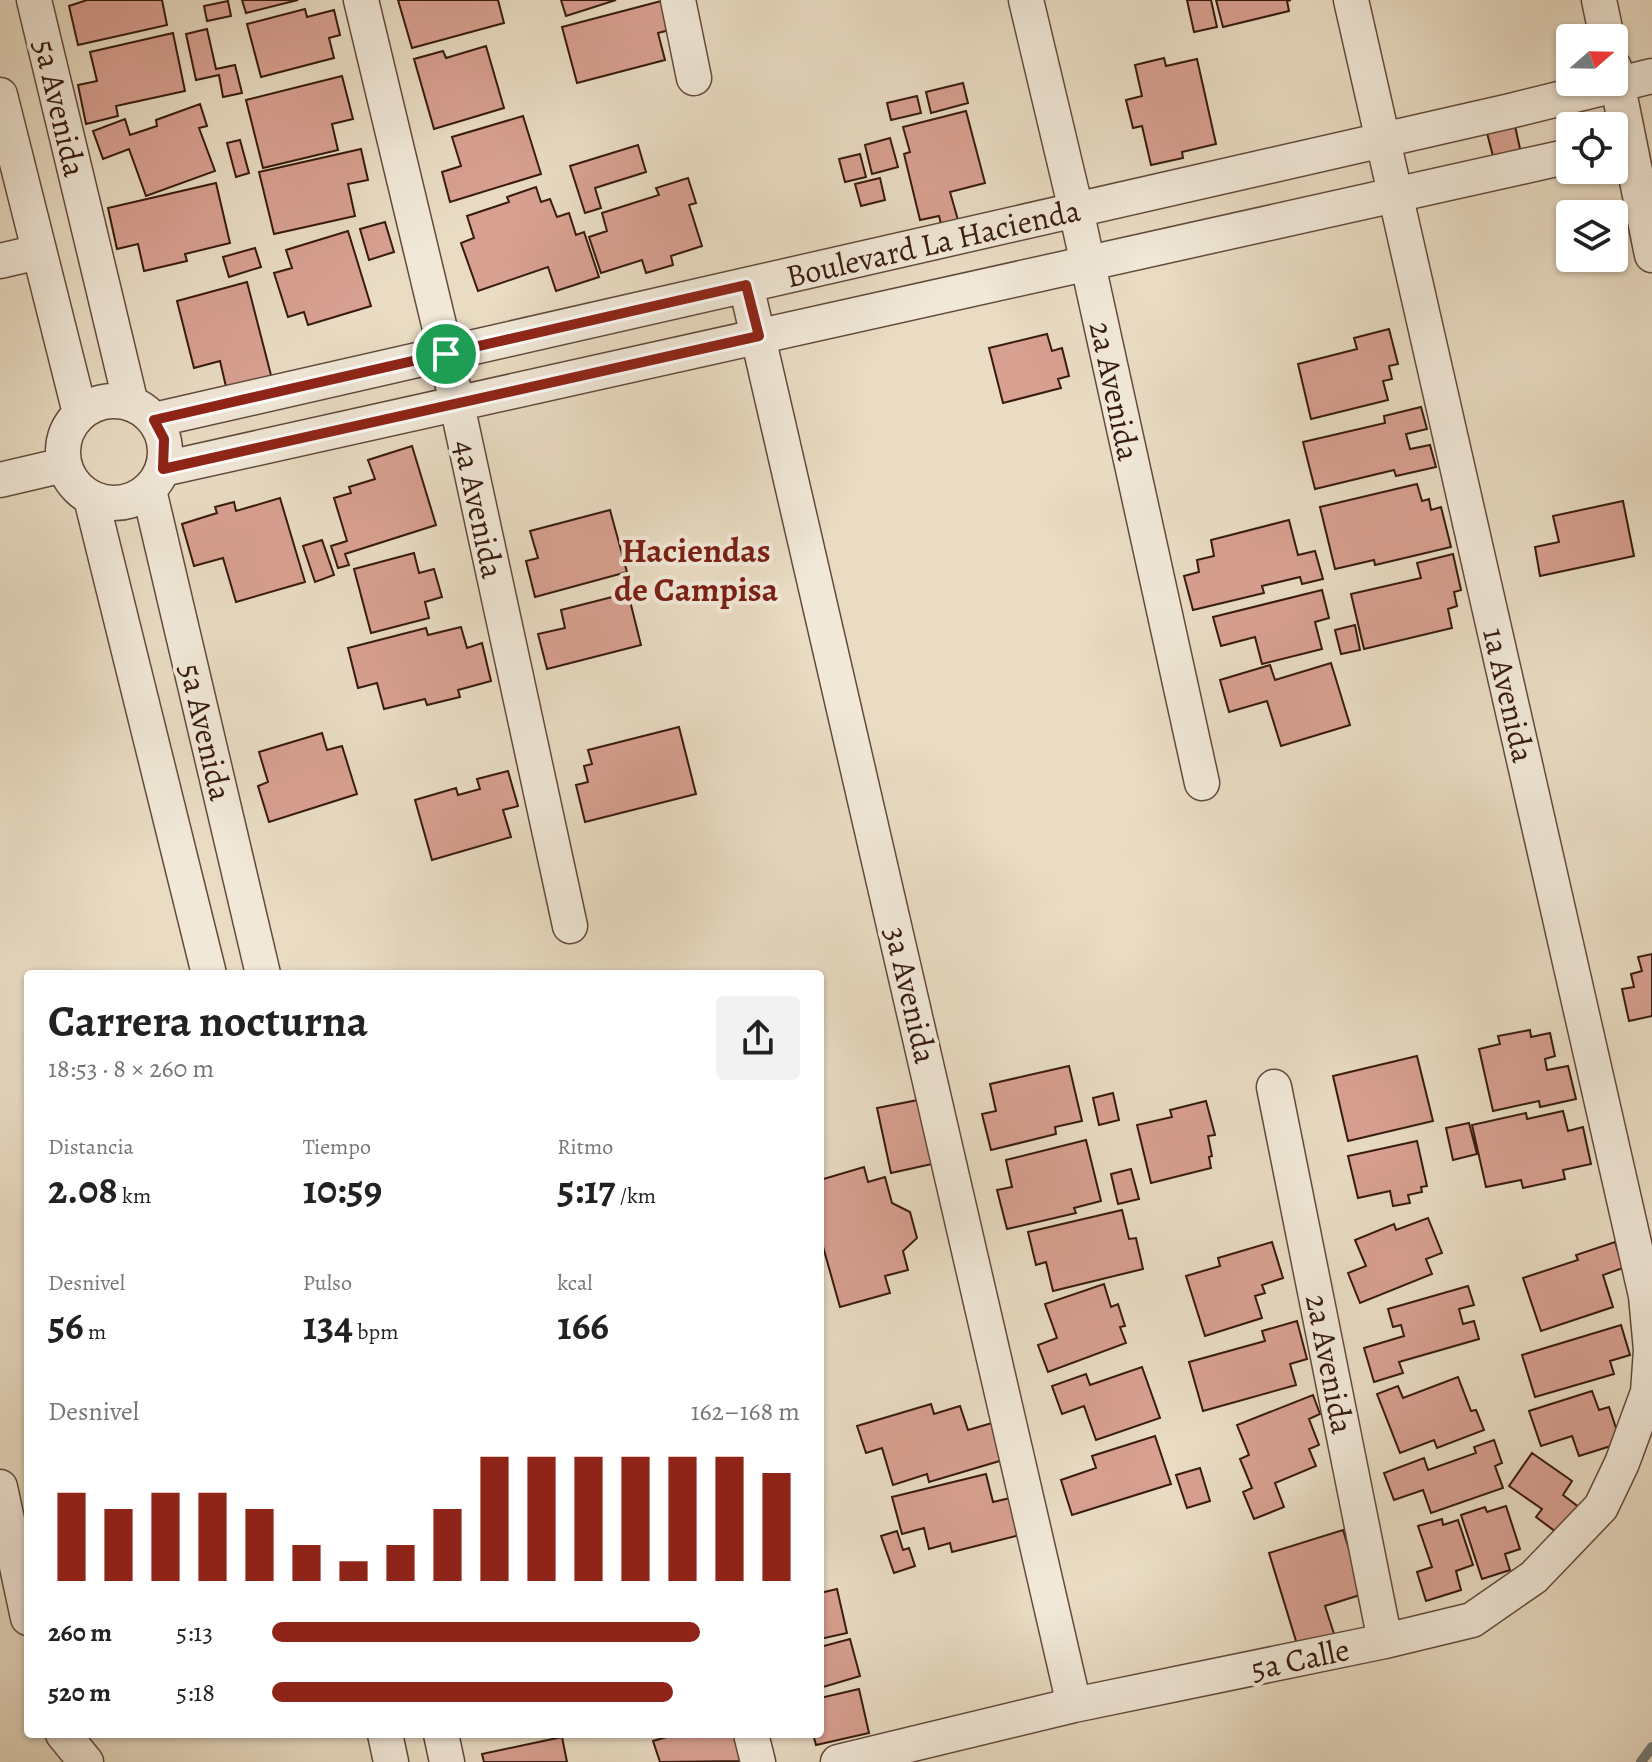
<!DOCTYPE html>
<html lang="es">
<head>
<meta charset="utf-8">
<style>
  :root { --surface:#fff; --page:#f2f2f2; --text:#222; --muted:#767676; --accent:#8f2418 }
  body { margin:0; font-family:Alegreya,serif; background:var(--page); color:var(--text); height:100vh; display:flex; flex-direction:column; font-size:30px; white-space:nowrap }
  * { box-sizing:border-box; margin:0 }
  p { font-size:26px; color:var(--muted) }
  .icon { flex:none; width:44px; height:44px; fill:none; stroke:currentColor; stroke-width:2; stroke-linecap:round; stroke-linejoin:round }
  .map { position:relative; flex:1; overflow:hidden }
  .drawer { position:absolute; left:24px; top:970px; width:800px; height:768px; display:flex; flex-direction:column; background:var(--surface); border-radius:8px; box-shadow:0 2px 6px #0004 }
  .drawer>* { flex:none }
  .needle { width:52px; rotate:70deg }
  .fabs { position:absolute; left:1556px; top:24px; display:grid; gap:16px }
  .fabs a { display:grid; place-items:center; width:72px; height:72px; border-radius:8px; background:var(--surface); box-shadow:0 2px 6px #0004; font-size:40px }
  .pin { position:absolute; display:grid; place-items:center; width:68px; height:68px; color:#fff; margin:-34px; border:4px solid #fff; border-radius:50%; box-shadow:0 2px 8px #0007 }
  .round { display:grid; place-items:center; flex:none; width:84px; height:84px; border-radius:8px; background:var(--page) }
  .headline { display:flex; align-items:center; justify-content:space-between; height:136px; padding:0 24px }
  h1 { font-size:44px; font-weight:600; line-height:60px }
  .metrics { display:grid; grid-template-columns:repeat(3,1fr); gap:12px; height:136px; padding:8px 24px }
  .metrics div { display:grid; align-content:center }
  .metrics b { font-size:40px; font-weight:600 }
  .metrics small { font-size:22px; font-weight:400 }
  .metrics p { font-size:22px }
  .chart { height:224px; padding:16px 24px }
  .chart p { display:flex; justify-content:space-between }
  .chart svg { width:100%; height:144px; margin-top:8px; stroke:var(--accent); stroke-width:6 }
  ul { padding:0 24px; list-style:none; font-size:26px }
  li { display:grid; grid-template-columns:128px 96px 1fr; align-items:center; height:60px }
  li i { height:20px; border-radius:10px; background:var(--accent) }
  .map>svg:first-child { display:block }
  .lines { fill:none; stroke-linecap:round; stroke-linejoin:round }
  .stream { stroke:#727a74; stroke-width:10 }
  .building { fill:#d8a091; stroke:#381a0f; stroke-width:2 }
  .minor-casing { stroke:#644a3c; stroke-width:37 }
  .minor { stroke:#f1e8d8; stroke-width:34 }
  .route-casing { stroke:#fff; stroke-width:16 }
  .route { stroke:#8f2418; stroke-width:10 }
  .labels { text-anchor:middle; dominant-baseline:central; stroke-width:8; stroke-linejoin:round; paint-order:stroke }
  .street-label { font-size:32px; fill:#381a0f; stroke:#f1e8d8 }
  .neighbourhood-label { font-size:34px; font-weight:bold; fill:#7a1f14; stroke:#f1e8d8 }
</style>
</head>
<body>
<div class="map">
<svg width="1652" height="1762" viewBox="0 0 1652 1762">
  <rect width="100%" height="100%" fill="#e9dcc3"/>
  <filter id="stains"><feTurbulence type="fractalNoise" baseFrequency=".0025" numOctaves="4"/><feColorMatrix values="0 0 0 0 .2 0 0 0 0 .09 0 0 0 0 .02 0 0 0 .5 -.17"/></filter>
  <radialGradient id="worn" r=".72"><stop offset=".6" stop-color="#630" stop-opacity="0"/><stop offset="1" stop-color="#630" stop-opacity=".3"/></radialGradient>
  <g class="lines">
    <path class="stream" d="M1641,1762L1652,1747"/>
  </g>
  <path class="building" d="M87,0H162L167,25L78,45L69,6Z
    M242,0H298L246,13Z
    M398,0H498L504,23L412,48Z
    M561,0H616L566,16Z
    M665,0L673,29L658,33L665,60L577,83L562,27Z
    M1187,0H1211L1217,27L1194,32Z
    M1216,0H1291L1287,1L1289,11L1223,27Z
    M228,1L231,16L207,21L204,6Z
    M305,9L307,17L334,10L340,35L329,38L334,58L261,77L247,24Z
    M207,29L216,69L235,65L242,93L223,97L219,75L196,80L186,34Z
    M173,33L185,91L116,106L118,116L86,124L78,85L97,81L90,52Z
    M486,46L504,108L434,129L414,59L443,51L446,58Z
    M1164,58L1166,66L1197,59L1216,144L1182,152L1183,158L1151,165L1142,126L1133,128L1126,100L1142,96L1135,65Z
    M342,76L353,119L332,124L338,150L263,168L246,100Z
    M963,83L968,103L931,113L926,92Z
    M917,96L921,113L891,120L887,103Z
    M200,104L207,126L199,128L215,171L146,196L129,149L103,159L93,131L125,119L130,135L157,126L156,120Z
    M966,111L985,183L950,192L958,220L941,224L939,216L920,220L904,154L910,152L903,127Z
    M523,116L541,174L450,202L442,172L461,166L452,137Z
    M1515,126L1521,153L1494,160L1487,133Z
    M890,138L898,167L872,174L865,145Z
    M240,140L249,173L236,177L227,143Z
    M638,145L646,172L595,188L601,208L585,213L570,166Z
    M361,149L368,180L348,184L355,216L274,234L259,172Z
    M860,154L866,177L845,182L839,159Z
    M688,178L696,203L689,205L702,246L671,256L673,265L646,273L642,260L601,273L589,237L607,231L602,213L659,195L656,188Z
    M880,178L885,200L861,206L855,184Z
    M216,183L230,243L185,254L187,261L144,271L138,244L117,249L108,208Z
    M536,187L541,202L550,199L557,217L569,213L576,235L584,232L599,277L556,291L548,267L478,291L461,243L474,238L467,216L509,202L507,197Z
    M385,222L394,252L369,260L360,229Z
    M348,231L371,306L308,325L304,312L288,317L274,273L292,268L286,250Z
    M255,248L261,267L229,277L223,257Z
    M247,282L272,379L227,391L220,361L194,368L177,301Z
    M1389,329L1398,364L1389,366L1392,379L1383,381L1388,400L1311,419L1298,364L1357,349L1354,338Z
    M1047,334L1052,351L1062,348L1069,376L1058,379L1061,388L1003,403L989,348Z
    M1421,407L1427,429L1406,434L1410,449L1430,445L1436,467L1396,476L1394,470L1315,489L1303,442L1385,423L1384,416Z
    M412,446L436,525L345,554L349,565L338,568L331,546L347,541L334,498L351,493L349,487L375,479L368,460Z
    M1417,484L1422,501L1429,499L1431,510L1441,507L1451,547L1375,565L1374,560L1335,569L1320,507Z
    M280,498L305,582L236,602L223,558L194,566L182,524L217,513L215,507L234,502L236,511Z
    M1623,501L1634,556L1540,576L1535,547L1559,542L1553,516Z
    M610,510L627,572L535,597L526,561L538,558L530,531Z
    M1289,520L1298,555L1315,551L1323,579L1302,584L1300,577L1262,586L1264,593L1193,610L1184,576L1199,572L1197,560L1214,556L1211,540Z
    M322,540L334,575L315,582L303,546Z
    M414,553L419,573L434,569L442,597L425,602L429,618L371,633L354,569Z
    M1453,554L1461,590L1454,592L1457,606L1448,609L1452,628L1364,649L1351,594L1421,578L1417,563Z
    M1322,590L1329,618L1315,622L1322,649L1262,664L1255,637L1221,646L1213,617Z
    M628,593L641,645L547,669L538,634L565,628L561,610Z
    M1355,625L1360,650L1341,654L1335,630Z
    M461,627L467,648L482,643L491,681L458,690L460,697L427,705L425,699L384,709L377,683L358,688L348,648L426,628L428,635Z
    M1331,663L1350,725L1281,746L1267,701L1229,712L1220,680L1270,665L1275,680Z
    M679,727L696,794L585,822L576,785L588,782L584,766L592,764L588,750Z
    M322,733L327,750L342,746L357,794L269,822L258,786L268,782L259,752Z
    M508,771L518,806L503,810L511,837L432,860L415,800L456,788L458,795L480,789L477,779Z
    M1652,954V1016L1629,1021L1622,989L1634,987L1631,974L1642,971L1638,957Z
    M1530,1030L1531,1037L1550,1033L1555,1056L1545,1059L1547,1070L1568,1066L1576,1099L1540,1107L1539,1101L1493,1111L1479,1049L1500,1044L1498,1036Z
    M1417,1056L1433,1121L1348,1141L1333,1076Z
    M1069,1066L1082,1121L1055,1127L1056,1134L991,1150L982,1114L996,1111L990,1084Z
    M1113,1093L1119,1120L1099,1125L1093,1098Z
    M918,1100L932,1164L891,1173L877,1108Z
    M1206,1101L1215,1135L1208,1136L1212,1156L1209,1157L1211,1168L1151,1183L1137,1125L1172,1117L1170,1110Z
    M1563,1111L1568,1131L1583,1127L1591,1164L1563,1170L1565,1179L1523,1188L1521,1180L1486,1187L1472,1125L1526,1113L1527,1119Z
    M1469,1123L1477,1154L1453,1160L1446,1128Z
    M1086,1140L1101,1201L1074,1208L1076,1213L1007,1229L997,1190L1012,1187L1006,1160Z
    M1417,1141L1427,1186L1421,1187L1422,1192L1408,1195L1410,1203L1393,1206L1390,1191L1358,1198L1348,1156Z
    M864,1167L868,1182L885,1177L892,1203L910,1212L917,1238L903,1251L908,1270L885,1276L890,1293L840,1307L820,1236V1180Z
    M1131,1169L1139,1199L1118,1204L1111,1174Z
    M1122,1210L1129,1239L1136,1238L1143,1269L1053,1291L1046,1262L1036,1265L1028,1232Z
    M1428,1218L1442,1253L1426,1259L1432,1274L1360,1303L1348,1273L1366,1266L1355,1240L1394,1224L1396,1230Z
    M1272,1242L1283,1278L1262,1285L1265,1293L1255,1296L1262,1318L1205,1336L1186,1276L1220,1266L1218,1258Z
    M1615,1242L1623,1268L1603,1275L1613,1307L1541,1331L1523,1278L1578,1260L1576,1255Z
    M1104,1284L1111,1307L1118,1304L1125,1326L1120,1327L1126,1343L1048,1372L1038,1345L1057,1338L1045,1304Z
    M1468,1286L1474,1305L1459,1309L1463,1324L1474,1321L1479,1339L1399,1362L1403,1373L1374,1382L1364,1348L1404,1336L1401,1325L1393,1327L1388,1309Z
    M1297,1321L1307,1359L1290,1364L1296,1385L1203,1411L1189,1362L1265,1341L1262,1331Z
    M1621,1325L1630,1355L1610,1361L1614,1374L1535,1397L1522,1355Z
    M1142,1367L1160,1418L1096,1440L1084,1406L1062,1414L1052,1386L1086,1374L1090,1385Z
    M1458,1377L1471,1411L1476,1410L1484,1430L1437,1448L1434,1440L1400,1453L1377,1394L1398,1386L1403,1398Z
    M1592,1391L1599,1410L1609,1407L1619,1437L1612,1440L1614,1445L1579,1456L1572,1436L1541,1446L1529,1411Z
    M1313,1395L1320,1414L1309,1419L1319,1445L1309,1449L1316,1466L1275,1483L1284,1507L1254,1519L1243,1492L1252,1488L1240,1459L1249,1455L1237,1425Z
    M931,1404L934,1414L960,1406L968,1430L992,1423L1003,1460L929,1482L927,1474L893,1485L882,1448L866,1453L857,1426Z
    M1155,1436L1171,1484L1072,1515L1061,1480L1096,1468L1092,1456Z
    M1494,1440L1502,1463L1495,1466L1503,1488L1431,1513L1423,1490L1394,1500L1384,1473L1424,1458L1428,1470L1476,1453L1474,1447Z
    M1532,1453L1572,1481L1563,1495L1580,1508L1560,1535L1536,1517L1542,1509L1509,1486Z
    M1200,1468L1210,1501L1187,1508L1176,1475Z
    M986,1474L993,1502L1010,1498L1020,1535L952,1552L950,1543L929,1549L924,1528L902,1534L892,1497Z
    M1506,1506L1520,1549L1505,1554L1510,1570L1482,1579L1461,1515L1485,1507L1487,1512Z
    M1442,1519L1443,1525L1458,1520L1473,1565L1456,1571L1461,1590L1426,1601L1417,1572L1432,1567L1418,1526Z
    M1343,1530L1363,1594L1325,1606L1337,1643L1300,1654L1269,1553Z
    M897,1531L903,1550L909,1548L915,1566L894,1573L881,1536Z
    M837,1589L847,1633L820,1639V1593Z
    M850,1639L860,1676L820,1688V1647Z
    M859,1689L869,1733L816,1745L813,1734H820V1698Z
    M677,1734H734L742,1761L660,1762L653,1741Z
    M562,1737L567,1762H484L482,1754Z"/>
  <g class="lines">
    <g class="minor-casing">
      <path id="minor" d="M34,0L131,404
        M361,0L446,354L570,926
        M678,0L694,78
        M1026,0L1076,210L1202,783
        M1599,0L1607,38
        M1614,67L1652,255
        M0,95L80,413
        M0,261L39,252
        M746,285L1074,1705
        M63 452a51 51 0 1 1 102 0a51 51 0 1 1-102 0Z
        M154,420L1510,111L1652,76
        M163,469L1570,156
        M0,480L64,465
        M149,490L263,974
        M91,498L209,974
        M1274,1087L1385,1641
        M0,1487L28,1618
        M63,1734L86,1762
        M385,1734L391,1762
        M441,1734L447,1762
        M751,1734L758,1762
        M838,1762L1074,1705L1385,1641L1472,1620L1534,1577L1601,1507L1622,1463L1648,1392L1651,1350L1646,1296L1351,0"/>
    </g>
    <use href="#minor" class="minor"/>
  </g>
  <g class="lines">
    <g class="route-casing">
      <path id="route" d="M746,285L759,336L163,469L164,439L154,420Z"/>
    </g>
    <use href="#route" class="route"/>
  </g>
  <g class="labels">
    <g class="street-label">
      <text transform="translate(60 108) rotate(77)">5a Avenida</text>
      <text transform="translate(933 243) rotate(-13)">Boulevard La Hacienda</text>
      <text transform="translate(1115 391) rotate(78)">2a Avenida</text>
      <text transform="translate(479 509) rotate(78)">4a Avenida</text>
      <text transform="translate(1509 695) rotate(77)">1a Avenida</text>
      <text transform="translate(206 732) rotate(77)">5a Avenida</text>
      <text transform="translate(911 995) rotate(77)">3a Avenida</text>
      <text transform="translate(1330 1364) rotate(79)">2a Avenida</text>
      <text transform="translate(1300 1659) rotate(-12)">5a Calle</text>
    </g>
    <g class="neighbourhood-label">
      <text x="696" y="550">Haciendas<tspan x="696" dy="39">de Campisa</tspan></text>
    </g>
  </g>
  <rect width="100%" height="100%" filter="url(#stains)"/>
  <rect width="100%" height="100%" fill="url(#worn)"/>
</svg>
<div class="fabs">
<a><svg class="needle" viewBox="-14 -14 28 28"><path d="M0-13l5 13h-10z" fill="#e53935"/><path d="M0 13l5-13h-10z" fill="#767676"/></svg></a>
<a><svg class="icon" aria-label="locate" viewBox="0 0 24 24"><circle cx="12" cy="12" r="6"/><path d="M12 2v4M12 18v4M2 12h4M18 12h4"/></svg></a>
<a><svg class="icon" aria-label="layers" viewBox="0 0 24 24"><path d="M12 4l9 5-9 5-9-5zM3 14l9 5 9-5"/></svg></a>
</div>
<div class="pin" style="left:446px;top:354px;background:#1e9e55"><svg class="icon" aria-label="arrive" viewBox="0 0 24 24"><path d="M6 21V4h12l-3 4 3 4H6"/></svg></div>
<section class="drawer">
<div class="headline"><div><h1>Carrera nocturna</h1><p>18:53 · 8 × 260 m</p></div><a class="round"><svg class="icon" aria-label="share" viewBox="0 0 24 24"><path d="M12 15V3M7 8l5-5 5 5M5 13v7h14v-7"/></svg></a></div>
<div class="metrics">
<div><p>Distancia</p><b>2.08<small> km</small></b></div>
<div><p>Tiempo</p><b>10:59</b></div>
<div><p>Ritmo</p><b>5:17<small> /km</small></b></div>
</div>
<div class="metrics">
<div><p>Desnivel</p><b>56<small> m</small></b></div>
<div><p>Pulso</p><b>134<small> bpm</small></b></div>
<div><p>kcal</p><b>166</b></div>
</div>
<div class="chart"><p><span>Desnivel</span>162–168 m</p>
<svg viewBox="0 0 160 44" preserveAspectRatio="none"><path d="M5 44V17M15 44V22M25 44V17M35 44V17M45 44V22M55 44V33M65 44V38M75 44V33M85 44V22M95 44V6M105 44V6M115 44V6M125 44V6M135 44V6M145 44V6M155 44V11"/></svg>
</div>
<ul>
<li><b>260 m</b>5:13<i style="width:81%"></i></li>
<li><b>520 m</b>5:18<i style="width:76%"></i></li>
</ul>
</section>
</div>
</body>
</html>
